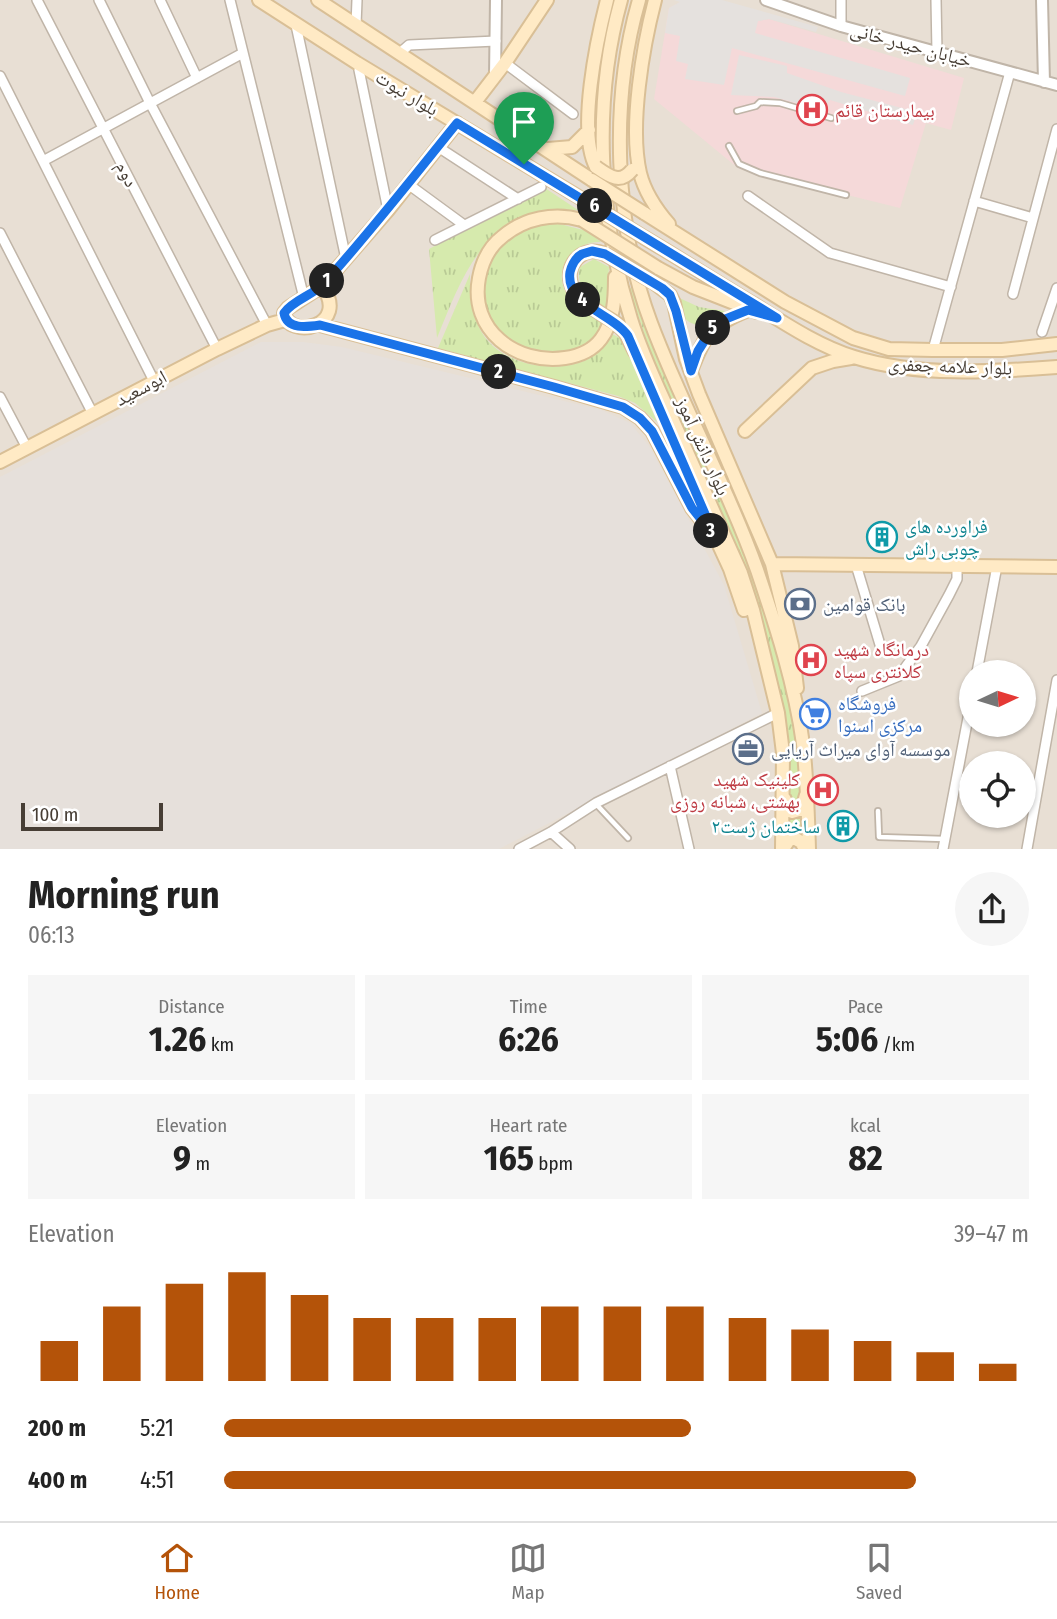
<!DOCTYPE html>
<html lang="en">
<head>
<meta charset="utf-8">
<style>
  :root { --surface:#fff; --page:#f6f6f6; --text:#222; --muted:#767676; --line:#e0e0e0; --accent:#b45309 }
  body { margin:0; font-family:"Fira Sans Condensed","Noto Naskh Arabic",sans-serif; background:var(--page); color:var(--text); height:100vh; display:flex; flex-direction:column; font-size:26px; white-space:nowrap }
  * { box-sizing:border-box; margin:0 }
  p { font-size:23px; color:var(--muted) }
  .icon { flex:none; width:38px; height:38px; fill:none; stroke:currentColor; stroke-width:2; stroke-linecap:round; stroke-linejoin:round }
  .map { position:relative; height:849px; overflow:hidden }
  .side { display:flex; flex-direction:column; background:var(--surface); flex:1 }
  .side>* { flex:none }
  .needle { width:46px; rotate:86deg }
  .tools { position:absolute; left:959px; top:660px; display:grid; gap:14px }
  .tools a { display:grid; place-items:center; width:77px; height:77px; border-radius:50%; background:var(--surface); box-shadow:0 2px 5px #0004; font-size:35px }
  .scale { position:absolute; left:21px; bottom:18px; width:142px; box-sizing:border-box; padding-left:7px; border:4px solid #473e35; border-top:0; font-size:19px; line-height:24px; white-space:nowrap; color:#473e35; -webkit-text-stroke:5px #fff; paint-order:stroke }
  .pin { position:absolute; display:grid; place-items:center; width:60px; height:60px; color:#fff; margin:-72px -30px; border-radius:50% 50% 50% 0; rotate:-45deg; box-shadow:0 0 7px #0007 }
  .pin .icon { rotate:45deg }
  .km { position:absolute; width:35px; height:35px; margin:-18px; border-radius:50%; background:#222; color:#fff; font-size:19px; line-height:35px; text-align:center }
  .round { display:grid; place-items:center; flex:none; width:74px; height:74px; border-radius:37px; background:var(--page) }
  .headline { display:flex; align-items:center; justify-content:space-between; height:119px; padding:0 28px }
  h1 { font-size:38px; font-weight:700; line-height:52px }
  .figures { display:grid; grid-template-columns:repeat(3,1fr); gap:10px; height:119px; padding:7px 28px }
  .figures div { display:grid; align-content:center; border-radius:0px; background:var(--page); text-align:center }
  .figures b { font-size:35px; font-weight:700 }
  .figures small { font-size:19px; font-weight:400 }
  .figures p { font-size:19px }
  .chart { height:196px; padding:14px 28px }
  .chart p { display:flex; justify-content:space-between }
  .chart svg { width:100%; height:126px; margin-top:7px; stroke:var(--accent); stroke-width:6 }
  ul { padding:0 28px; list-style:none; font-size:23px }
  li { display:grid; grid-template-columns:112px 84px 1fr; align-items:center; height:52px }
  li i { height:18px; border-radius:9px; background:var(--accent) }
  .dock { display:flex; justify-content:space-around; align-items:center; height:98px; border-top:2px solid var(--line); background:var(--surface); font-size:19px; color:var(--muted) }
  .dock a { display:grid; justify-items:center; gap:4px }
  .dock .selected { color:var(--accent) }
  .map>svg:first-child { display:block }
  .residential { fill:#e8dfd4; fill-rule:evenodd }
  .industrial { fill:#e6e0db }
  .medical { fill:#f5d9d9 }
  .grass { fill:url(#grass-tufts) }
  .parking { fill:#e5e1de }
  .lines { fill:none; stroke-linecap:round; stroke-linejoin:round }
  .service-casing { stroke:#c0b5a8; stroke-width:8 }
  .minor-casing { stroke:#c0b5a8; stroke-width:12 }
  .tertiary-casing { stroke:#c0b5a8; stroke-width:14 }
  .secondary-casing { stroke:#d9bf96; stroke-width:16 }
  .service { stroke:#fff; stroke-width:4.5 }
  .minor { stroke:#fff; stroke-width:9 }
  .tertiary { stroke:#fff; stroke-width:10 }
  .secondary { stroke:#ffeac5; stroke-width:12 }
  .secondary-bridge-casing { stroke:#d9bf96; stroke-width:16; stroke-linecap:butt }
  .secondary-bridge { stroke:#ffeac5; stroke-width:12 }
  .route-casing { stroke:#fff; stroke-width:14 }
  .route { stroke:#1a73e8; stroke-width:9 }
  .labels { text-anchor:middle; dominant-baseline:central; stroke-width:5; stroke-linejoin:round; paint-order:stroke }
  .street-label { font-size:19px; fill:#473e35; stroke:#fff }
  .health-label { font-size:19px; fill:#be3a42; stroke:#fff; text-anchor:start }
  .culture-label { font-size:19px; fill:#0d838f; stroke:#fff; text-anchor:start }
  .service-label { font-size:19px; fill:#4e5e75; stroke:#fff; text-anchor:start }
  .shop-label { font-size:19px; fill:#366cbe; stroke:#fff; text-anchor:start }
</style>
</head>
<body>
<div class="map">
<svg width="1057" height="849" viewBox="0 0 1057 849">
  <defs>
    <pattern id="grass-tufts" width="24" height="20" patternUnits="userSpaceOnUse" patternTransform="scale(1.75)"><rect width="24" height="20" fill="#d6eaad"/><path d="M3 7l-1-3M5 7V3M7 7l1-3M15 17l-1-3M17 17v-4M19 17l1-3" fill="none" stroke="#b9ca95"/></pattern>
  </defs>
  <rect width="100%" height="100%" fill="#f4eee6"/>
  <path class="residential" d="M0,0H1057V849H0ZM971,672H1024V724H971ZM971,763H1024V816H971Z"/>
  <path class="industrial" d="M261,342H303L342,347L601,410L630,423L649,446L724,585L762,713L499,849H0V477Z"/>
  <path class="medical" d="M681,2L758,21L769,19L964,78L951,130L926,123L900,208L738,168L654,99L669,8Z"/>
  <path class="grass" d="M545,188L578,210C485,212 467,264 437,338L429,249Z
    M556,223L587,231L601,242C571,241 550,271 569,298C576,309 593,317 604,324C595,342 579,350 560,351C458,357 461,226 556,223Z
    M594,259L609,267L606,309C592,297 574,287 580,267Z
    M470,274C470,298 472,322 488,341C510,367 561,374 590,358C600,352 606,343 612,334L622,339L657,422L635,403L618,396L438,348Z
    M629,288H635C662,387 718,475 753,572C779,646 797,722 802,800L795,807L791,804L790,795L789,753L784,718L748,571L658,374Z
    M675,296L699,307L725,311L707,327C684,324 682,317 675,296Z
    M785,814L793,818L803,814L806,843L787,837Z"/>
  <path class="parking" d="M674,0H722L818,27L816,32L769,19L758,21L755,33L910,78L905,96L732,48L724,85L685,79L688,64L676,61L680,36L665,33L669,8L680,2Z
    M739,55L787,66V73L841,92L917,112L913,125L830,100L823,110L774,97L731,95Z"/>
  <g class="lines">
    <g class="service-casing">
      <path id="service" d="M737,111L756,106L760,102L780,103L831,118
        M729,146L739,164L760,173L846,195
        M596,804L628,838
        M878,811L879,837L944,839"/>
    </g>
    <g class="minor-casing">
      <path id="minor" d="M37,0L217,349
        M99,0L150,103L267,325
        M160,0L197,78
        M230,0L304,298
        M841,0V26
        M936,0L937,52
        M296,25L346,259
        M356,25L357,0
        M401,52L409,45L496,41
        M505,63L573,114
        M359,70L388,210
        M0,76L154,381
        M438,147L518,199
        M43,161L243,53
        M408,184L464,225
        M748,196L830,253L951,287
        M974,201L1033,218
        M0,233L93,414
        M435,240L541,187
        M1013,294L1057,129
        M1042,332L1057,288
        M933,350L1010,72
        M0,397L27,448
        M856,565L881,648
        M977,672L997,566
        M862,691L899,676L921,646L949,595L957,579V566
        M670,766L689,849
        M551,832L570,849
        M519,849L551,832L596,803L778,713
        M943,849L971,702
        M1027,849L1057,680"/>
    </g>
    <g class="tertiary-casing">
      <path id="tertiary" d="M766,0L841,26L1057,85
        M1042,0L1044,82
        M495,76L496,0"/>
    </g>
    <g class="secondary-casing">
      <path id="secondary" d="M259,0L357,63L592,205
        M318,0L592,180
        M621,0C592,104 599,217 631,319C642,355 659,389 674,423C696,473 719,523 741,573L753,610L778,713L783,753L782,849
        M639,0C610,100 614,225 651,323C682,406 727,486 757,570C776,626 795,685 803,744C807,778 808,814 809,849
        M655,0C643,46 629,126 640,173C645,193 656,209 669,224
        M475,102L505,63L547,0
        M548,149L572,147L589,130
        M596,167C577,132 597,39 607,0
        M644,213L785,302L853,338L889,349L933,350H1002L1057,344
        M582,220C554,212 524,218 502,237C489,247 482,262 479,278C469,330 516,365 565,358C579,356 592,351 601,339C614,322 615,298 615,277
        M645,238C682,260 718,283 755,305C787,325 819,346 854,357C918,377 991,372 1057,367
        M658,268L693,287L757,312
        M653,282L670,295L674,303L686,359L699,394L772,564L792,646L797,688
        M322,286L388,210L457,123
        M322,286C351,326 289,341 284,313L288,308Z
        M603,315C593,308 579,301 573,289C562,266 582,244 605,254
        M616,323L625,332L635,352
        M320,325L554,387L623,407L640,418L652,431L692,508L715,537
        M691,371C705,334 711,325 748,310
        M745,431L812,368L833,361L851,358
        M0,462L217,349L267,325L285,320
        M712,530L730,569L744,610
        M772,564L1057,567
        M784,798L792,812L802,809L806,795
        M783,849L789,840L794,838L801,842L805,849"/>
    </g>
    <use href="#service" class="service"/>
    <use href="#minor" class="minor"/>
    <use href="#tertiary" class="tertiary"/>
    <use href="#secondary" class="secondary"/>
    <g class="secondary-bridge-casing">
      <path id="secondary-bridge" d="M596,167C609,176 620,185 632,170
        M592,180L644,213
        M592,205L645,238
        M582,220L658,268
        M605,254L653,282
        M603,315L616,323"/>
    </g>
    <use href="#secondary-bridge" class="secondary-bridge"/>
  </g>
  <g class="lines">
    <g class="route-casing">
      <path id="route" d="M457,123L777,318L748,310L723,320L710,332L698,351L691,371L676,311L670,295L662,288L605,254L592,251L582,254C575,258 572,264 570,272C565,305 614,314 628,336L715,537L692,508L652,431L640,418L623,407L554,387L320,325C307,327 287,330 284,313C294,299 315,295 326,281C372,230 414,176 457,123Z"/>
    </g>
    <use href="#route" class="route"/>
  </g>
  <defs>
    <g id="hospital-ring" transform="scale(1.575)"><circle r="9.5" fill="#fff" stroke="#e0444e" stroke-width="1.5"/><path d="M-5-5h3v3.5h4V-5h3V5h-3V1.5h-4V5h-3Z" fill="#e0444e"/></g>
    <g id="building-ring" transform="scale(1.575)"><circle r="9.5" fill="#fff" stroke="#0f9aa8" stroke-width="1.5"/><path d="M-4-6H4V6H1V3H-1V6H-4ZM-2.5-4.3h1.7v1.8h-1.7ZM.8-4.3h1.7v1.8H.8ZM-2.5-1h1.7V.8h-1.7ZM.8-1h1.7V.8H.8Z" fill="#0f9aa8"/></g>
    <g id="bank-ring" transform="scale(1.575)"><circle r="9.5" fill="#fff" stroke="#5c6f8a" stroke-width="1.5"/><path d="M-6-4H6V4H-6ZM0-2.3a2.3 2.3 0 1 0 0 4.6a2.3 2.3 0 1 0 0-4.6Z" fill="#5c6f8a"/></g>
    <g id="supermarket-ring" transform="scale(1.575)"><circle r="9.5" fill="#fff" stroke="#3f7fe0" stroke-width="1.5"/><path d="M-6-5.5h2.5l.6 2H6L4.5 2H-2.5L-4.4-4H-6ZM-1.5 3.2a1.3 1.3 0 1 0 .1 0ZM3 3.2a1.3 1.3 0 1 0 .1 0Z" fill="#3f7fe0"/></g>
    <g id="office-ring" transform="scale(1.575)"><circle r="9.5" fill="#fff" stroke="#5c6f8a" stroke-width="1.5"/><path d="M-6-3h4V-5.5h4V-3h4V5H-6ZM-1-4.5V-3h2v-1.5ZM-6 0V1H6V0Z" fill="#5c6f8a"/></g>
  </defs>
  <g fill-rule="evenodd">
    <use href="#hospital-ring" x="812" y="110"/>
    <use href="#building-ring" x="882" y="537"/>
    <use href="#bank-ring" x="800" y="604"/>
    <use href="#hospital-ring" x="811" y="660"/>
    <use href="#supermarket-ring" x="815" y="714"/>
    <use href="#office-ring" x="748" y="749"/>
    <use href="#hospital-ring" x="823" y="790"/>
    <use href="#building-ring" x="843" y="826"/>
  </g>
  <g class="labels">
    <g class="street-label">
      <text transform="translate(911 45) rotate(15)">خیابان حیدر خانی</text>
      <text transform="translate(407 93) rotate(31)">بلوار نبوت</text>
      <text transform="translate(127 174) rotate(63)">دوم</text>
      <text transform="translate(950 366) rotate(2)">بلوار علامه جعفری</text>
      <text transform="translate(141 388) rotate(-28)">ابوسعید</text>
      <text transform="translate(703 446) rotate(66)">بلوار دانش آموز</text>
    </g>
    <g class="health-label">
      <text x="835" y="110">بیمارستان قائم</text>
      <text x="834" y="649">درمانگاه شهید<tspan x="834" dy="22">کلانتری سپاه</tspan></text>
      <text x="800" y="779" text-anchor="end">کلینیک شهید<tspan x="800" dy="22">بهشتی، شبانه روزی</tspan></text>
    </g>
    <g class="culture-label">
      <text x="905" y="526">فراورده های<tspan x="905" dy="22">چوبی راش</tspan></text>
      <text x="820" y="826" text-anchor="end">ساختمان ژست۲</text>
    </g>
    <g class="service-label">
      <text x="823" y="604">بانک قوامین</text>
      <text x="771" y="749">موسسه آوای میراث آریایی</text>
    </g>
    <g class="shop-label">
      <text x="838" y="703">فروشگاه<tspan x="838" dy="22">مرکزی اسنوا</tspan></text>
    </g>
  </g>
</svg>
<div class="tools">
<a><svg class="needle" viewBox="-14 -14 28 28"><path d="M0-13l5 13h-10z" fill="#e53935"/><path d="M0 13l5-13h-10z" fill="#767676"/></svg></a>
<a><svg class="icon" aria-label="locate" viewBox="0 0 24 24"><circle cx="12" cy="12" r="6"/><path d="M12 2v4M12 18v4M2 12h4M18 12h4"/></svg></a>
</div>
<div class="scale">100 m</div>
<div class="pin" style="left:524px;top:164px;background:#1e9e55"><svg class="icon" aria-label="arrive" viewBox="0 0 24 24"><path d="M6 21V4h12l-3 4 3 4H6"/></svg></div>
<b class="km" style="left:327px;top:281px">1</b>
<b class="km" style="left:499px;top:372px">2</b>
<b class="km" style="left:711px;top:531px">3</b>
<b class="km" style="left:583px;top:300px">4</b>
<b class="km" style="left:713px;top:328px">5</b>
<b class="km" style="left:595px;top:206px">6</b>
</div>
<section class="side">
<div class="headline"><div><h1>Morning run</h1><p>06:13</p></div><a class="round"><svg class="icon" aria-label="share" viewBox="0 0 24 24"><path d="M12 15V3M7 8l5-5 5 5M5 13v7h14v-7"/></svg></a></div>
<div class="figures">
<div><p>Distance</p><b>1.26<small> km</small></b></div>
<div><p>Time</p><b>6:26</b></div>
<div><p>Pace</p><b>5:06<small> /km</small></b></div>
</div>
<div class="figures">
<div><p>Elevation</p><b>9<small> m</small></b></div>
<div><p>Heart rate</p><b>165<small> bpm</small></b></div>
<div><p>kcal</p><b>82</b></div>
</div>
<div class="chart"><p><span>Elevation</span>39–47 m</p>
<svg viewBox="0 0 160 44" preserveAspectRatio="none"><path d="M5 44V30M15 44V18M25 44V10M35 44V6M45 44V14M55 44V22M65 44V22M75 44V22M85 44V18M95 44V18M105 44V18M115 44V22M125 44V26M135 44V30M145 44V34M155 44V38"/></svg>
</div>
<ul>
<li><b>200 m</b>5:21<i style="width:58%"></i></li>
<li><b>400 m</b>4:51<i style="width:86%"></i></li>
</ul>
</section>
<nav class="dock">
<a class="selected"><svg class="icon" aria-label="home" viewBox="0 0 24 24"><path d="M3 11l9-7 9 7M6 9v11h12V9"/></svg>Home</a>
<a><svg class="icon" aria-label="map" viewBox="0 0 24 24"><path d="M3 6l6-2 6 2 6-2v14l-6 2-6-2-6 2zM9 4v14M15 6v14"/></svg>Map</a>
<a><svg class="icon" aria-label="saved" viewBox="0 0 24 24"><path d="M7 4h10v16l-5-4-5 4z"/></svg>Saved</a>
</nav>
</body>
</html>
